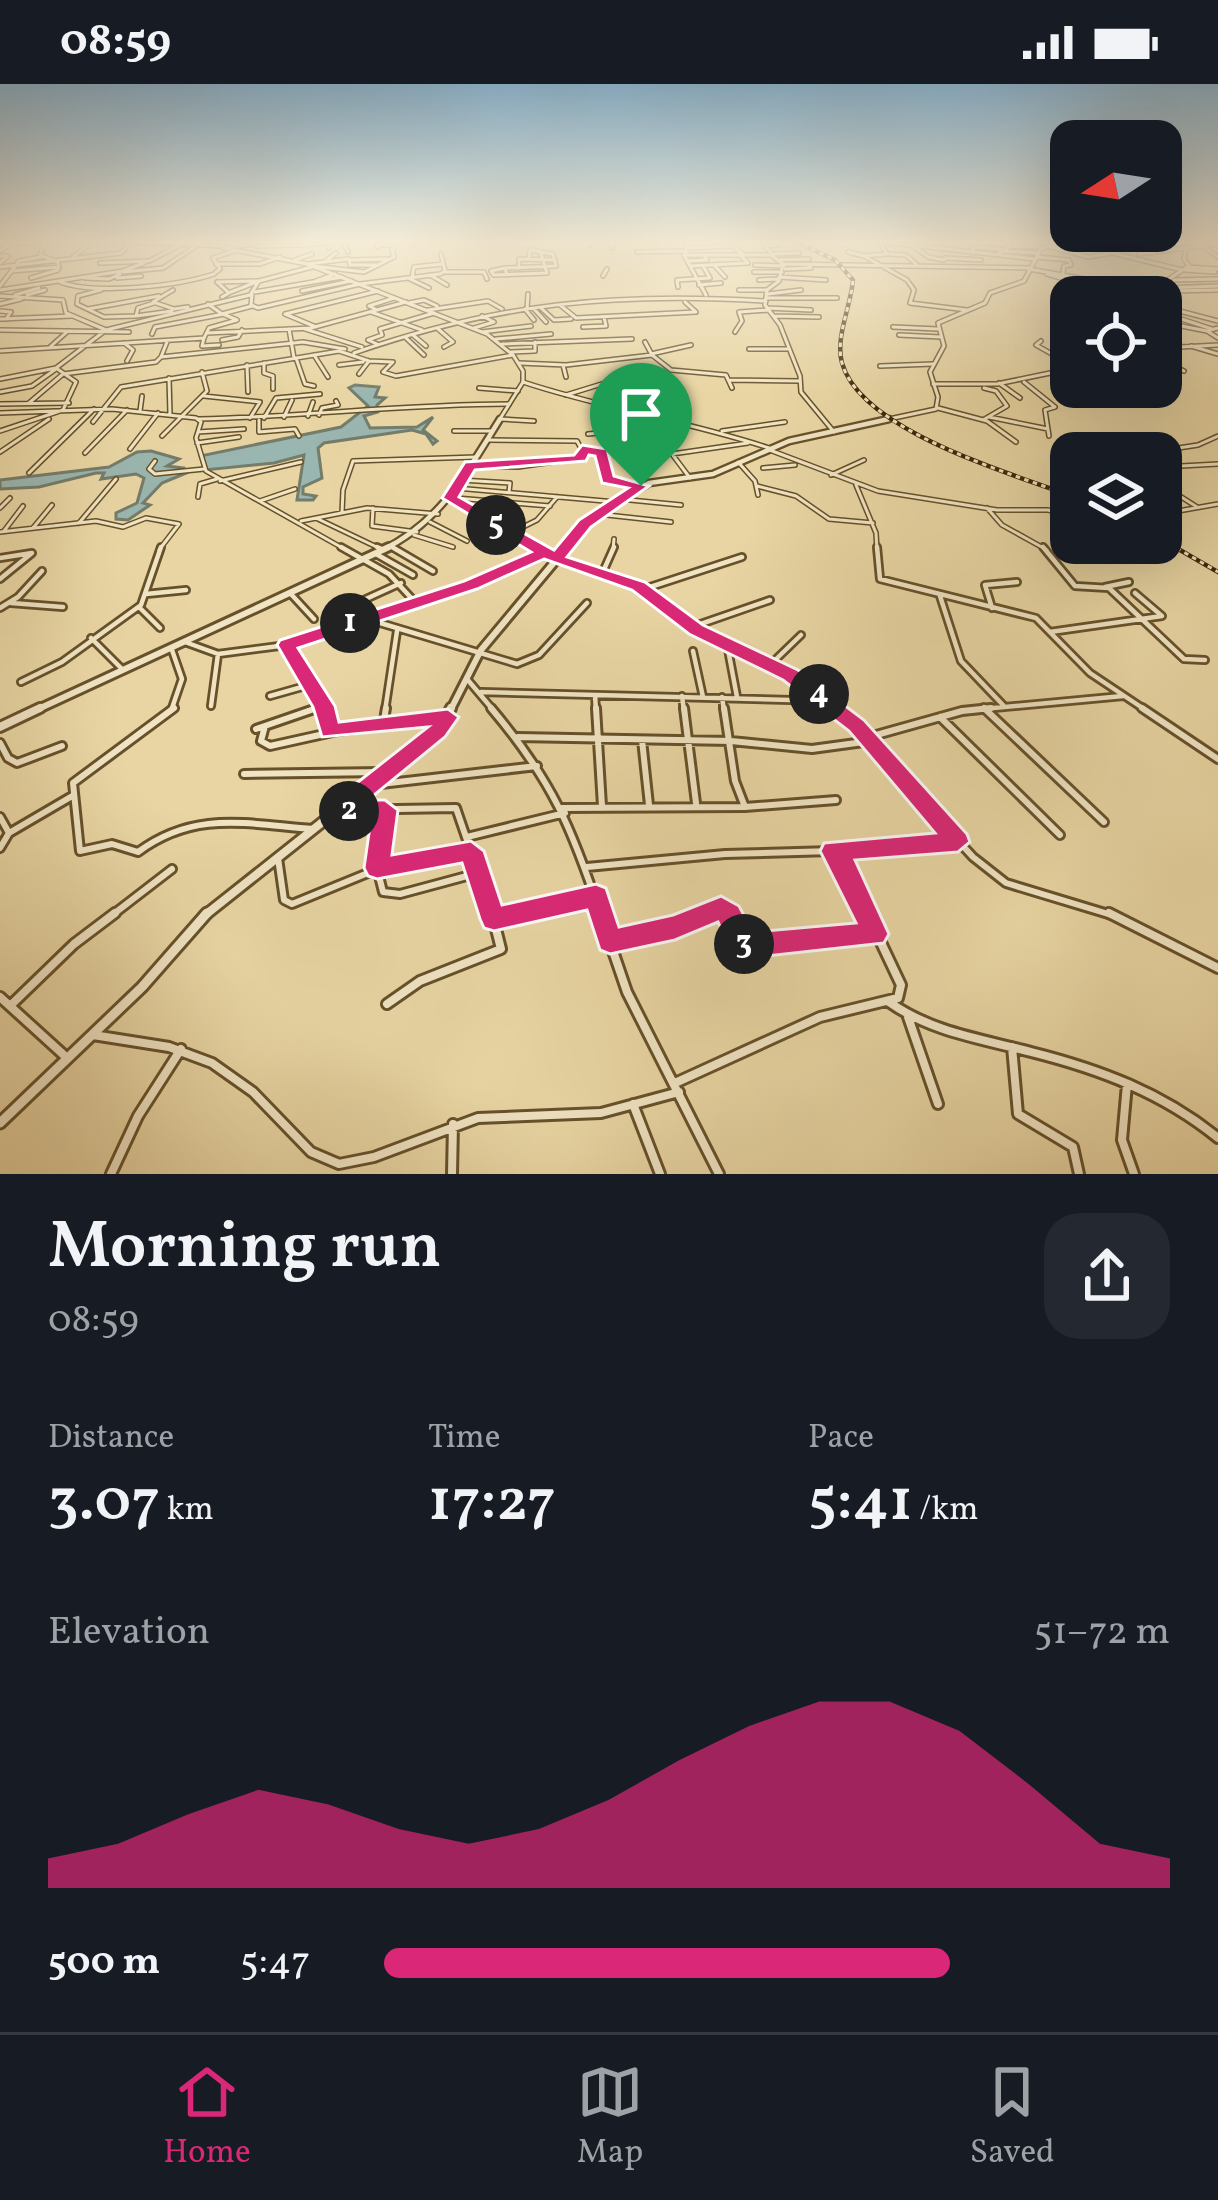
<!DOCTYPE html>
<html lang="en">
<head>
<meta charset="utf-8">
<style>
  :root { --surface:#171b24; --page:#242831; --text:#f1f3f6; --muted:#9ea1a6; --line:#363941; --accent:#db2777 }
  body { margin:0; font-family:Vollkorn,serif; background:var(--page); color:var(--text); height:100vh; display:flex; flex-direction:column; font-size:45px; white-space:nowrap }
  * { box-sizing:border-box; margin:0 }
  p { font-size:39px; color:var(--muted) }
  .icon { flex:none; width:66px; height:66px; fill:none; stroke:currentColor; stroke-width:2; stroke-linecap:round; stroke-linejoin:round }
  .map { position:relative; height:1090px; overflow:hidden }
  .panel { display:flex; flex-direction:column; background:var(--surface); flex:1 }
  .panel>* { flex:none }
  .needle { width:78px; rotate:258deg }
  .fabs { position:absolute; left:1050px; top:36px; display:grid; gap:24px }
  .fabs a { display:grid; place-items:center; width:132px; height:132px; border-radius:24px; background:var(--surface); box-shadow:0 12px 48px #0002; font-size:60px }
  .pin { position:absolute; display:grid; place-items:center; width:102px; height:102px; color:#fff; margin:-123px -51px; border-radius:50% 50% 50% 0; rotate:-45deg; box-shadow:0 0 12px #0007 }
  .pin .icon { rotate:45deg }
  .km { position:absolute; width:60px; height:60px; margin:-30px; border-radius:50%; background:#222; color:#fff; font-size:33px; line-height:60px; text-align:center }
  .round { display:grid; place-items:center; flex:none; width:126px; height:126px; border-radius:36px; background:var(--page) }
  .overview { display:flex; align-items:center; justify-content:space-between; height:204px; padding:0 48px }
  h1 { font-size:66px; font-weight:600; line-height:90px }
  .metrics { display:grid; grid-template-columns:repeat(3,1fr); gap:18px; height:204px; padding:12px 48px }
  .metrics div { display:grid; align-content:center }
  .metrics b { font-size:60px; font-weight:600 }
  .metrics small { font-size:33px; font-weight:400 }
  .metrics p { font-size:33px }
  .chart { height:336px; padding:24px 48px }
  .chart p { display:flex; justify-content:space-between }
  .chart svg { width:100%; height:216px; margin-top:12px; fill:var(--accent); opacity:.7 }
  ul { padding:0 48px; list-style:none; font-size:39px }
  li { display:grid; grid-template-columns:192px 144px 1fr; align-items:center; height:90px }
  li i { height:30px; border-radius:15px; background:var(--accent) }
  .status { display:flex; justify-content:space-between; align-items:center; height:84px; padding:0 60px; background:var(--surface); direction:ltr }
  .status svg { height:33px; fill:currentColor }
  .tabs { display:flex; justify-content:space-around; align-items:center; height:168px; border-top:3px solid var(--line); background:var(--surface); font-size:33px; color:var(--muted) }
  .tabs a { display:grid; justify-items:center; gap:6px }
  .tabs .selected { color:var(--accent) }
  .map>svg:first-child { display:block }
  .water { fill:#9ab6b0; stroke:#747c6a; stroke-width:3 }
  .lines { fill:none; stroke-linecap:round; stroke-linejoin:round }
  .minor-far3-casing { stroke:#66512a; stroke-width:6 }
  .minor-far2-casing { stroke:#66512a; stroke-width:10 }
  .minor-far1-casing { stroke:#66512a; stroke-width:12 }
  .minor-casing { stroke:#66512a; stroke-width:14 }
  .tertiary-far4-casing { stroke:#66512a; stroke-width:6 }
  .tertiary-far3-casing { stroke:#66512a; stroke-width:9 }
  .tertiary-far2-casing { stroke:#66512a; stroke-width:12 }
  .tertiary-far1-casing { stroke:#66512a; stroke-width:14 }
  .tertiary-casing { stroke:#66512a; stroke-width:15 }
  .primary-casing { stroke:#3a2502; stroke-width:6 }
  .minor-far3 { stroke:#f0e4c3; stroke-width:3 }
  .minor-far2 { stroke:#f0e4c3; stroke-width:4.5 }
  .minor-far1 { stroke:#f0e4c3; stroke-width:6 }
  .minor { stroke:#f0e4c3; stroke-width:8 }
  .tertiary-far4 { stroke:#f0e4c3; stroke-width:3 }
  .tertiary-far3 { stroke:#f0e4c3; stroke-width:4.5 }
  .tertiary-far2 { stroke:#f0e4c3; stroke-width:6 }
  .tertiary-far1 { stroke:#f0e4c3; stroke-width:8 }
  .tertiary { stroke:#f0e4c3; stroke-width:9 }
  .primary { stroke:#e4ba72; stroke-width:3 }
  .rail-casing { stroke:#3a2502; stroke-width:4.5 }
  .rail { stroke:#f0e4c3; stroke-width:3; stroke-dasharray:4.5; stroke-linecap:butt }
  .route { fill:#db2777; stroke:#fff; stroke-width:3; fill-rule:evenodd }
</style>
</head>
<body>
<div class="status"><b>08:59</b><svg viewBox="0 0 49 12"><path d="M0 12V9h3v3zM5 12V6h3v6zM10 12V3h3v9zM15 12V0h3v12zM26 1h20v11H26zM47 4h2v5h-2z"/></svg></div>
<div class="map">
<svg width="1218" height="1090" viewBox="0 0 1218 1090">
  <rect width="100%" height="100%" fill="#e8d5a3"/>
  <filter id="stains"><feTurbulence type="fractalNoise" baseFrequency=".00167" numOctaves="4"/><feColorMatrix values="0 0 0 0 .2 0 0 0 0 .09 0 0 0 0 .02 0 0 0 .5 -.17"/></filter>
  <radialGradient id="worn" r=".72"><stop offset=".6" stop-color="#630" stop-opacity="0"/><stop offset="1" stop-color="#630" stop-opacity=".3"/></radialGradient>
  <path class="water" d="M355,301L379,303L375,313L385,314L377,321L378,328L364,332L370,344L417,343L433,333L423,346L437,357L433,360L426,350L412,346L324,359L318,364L322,394L303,403V410L316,412L313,416H297L304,371L274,379L205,386L200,372L341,343L368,322L349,304Z
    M151,367L179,375L167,382L183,384L179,389L184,390L162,399L143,419L150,421L128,436L116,435V429L137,419L144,394L136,390L101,395L104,389H96L39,403L0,405V396L109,383L137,368Z"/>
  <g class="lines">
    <g class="minor-far3-casing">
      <path id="minor-far3" d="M343,157L348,168
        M409,157L413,161
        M602,157L614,159L612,164
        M688,157L685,173L706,211
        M874,157L1035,175
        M907,157L928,173L944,176
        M1063,157L1182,186
        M1143,157L1173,161
        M1196,157L1218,173
        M646,158L664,157
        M1130,160L1154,162
        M231,161L253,157
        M303,161L327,159L329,164
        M377,161H396
        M590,161L596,157
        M256,162L301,161
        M882,162L887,170L864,172L907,196L914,206L910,219L967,226
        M1010,162L1008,158L1039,161
        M1047,162L1089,173L1118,168
        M377,163L388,157
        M686,164L733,162L744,171
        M1186,164L1184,175L1190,183
        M0,167L11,160
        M1000,167L1038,169
        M637,168L685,167
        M848,168L864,172
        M973,169V163L1001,165
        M772,170L799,169
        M890,170L906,171L916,180
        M999,170L1010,162L1044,163
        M1139,170L1218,160
        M684,171H771L783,180L1030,184
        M773,171L765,162L778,161
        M0,172H8L0,179
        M73,173L92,158
        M1036,173L1069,176L1071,181L1064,182L1063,189
        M945,174L981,176
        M295,176L312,170
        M350,176L387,175
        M778,176L809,175
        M326,177L336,169
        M689,177L707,176L704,171
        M100,179L149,177L180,161
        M216,180H260L280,173
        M307,180L349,175L350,181H379
        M783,180L779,197L767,206L765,221L780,241L800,292L801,308L834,348
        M714,181L725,193
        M755,181L784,182
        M313,182L364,188L394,173L392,166L399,157
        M691,182L748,179L740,171
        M0,183L121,169L130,158
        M505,184L491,187L494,191L547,189L541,170
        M519,184V175L555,176
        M785,185L811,184L808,181
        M1029,185L1163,209
        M1185,186L1215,188
        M12,187L59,183
        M123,188L163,184L196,162
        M216,188L220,185L213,174L234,167
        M444,188H484L487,195
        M754,188H782
        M1047,190L1127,213
        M430,191L447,201
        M507,191L505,184L556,182L553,170L530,166L529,174
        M603,192L607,185
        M412,193L414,183L443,180
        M779,193L826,196
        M31,194L58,186V178L40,171L45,158
        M85,194L109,195L120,190
        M117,194L141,192
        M408,194L429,204
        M759,196L779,195
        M1174,196L1218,195
        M316,197L335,190
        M60,198C95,211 178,202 214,190
        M217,198L229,209L222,213
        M217,198L259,197
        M699,201L721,199
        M0,202L19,177L41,173
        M678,203L677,196L710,194L703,182
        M1164,204L1218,202
        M0,206L123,187L144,179
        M101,206L78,212L77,220L104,233L136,232L138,224L154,219
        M173,206L153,218L174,225L188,223
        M739,206H767
        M302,207L351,197
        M1170,207L1218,206
        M231,208L259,197
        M255,208L342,193
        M252,210L251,221L258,224L360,200L440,190L445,187L441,170
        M768,210L801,206
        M15,211L39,204
        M27,211L45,206
        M0,212L63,216L66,229L106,246
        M1157,213L1164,207L1163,199L1187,183L1218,185
        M768,214H837
        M409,219L424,216L437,222
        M0,220L21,215
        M208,220L222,230L252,222
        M560,221L576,234L696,228L685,218
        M1161,222L1218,237
        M541,224L554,236L571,235
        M767,224L811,226
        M88,225L159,212
        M525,225L534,236
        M527,225L528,210
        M534,225L546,238
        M377,226L369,222L394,214
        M428,226L488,217L502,225
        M0,227L11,228L6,235
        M371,228L422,246
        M1163,229L1212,245
        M136,232L172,227
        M774,232L819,233
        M0,235L72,232
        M1161,238L1207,247
        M316,243L285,230L378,207
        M583,243L606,242L604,233
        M893,243L938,245
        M437,244L453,258L444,263
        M474,244L494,238L482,232
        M1218,244L1207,247L1218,254
        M289,245L294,274
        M305,245L362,263
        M0,246L129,248
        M482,248L531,242
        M735,248L742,237L739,228L769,226
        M207,249L311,244L406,218
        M152,250L155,243L224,230
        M413,251L426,262
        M899,251L941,253
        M405,253L424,271
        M204,254L202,262L219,261
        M496,255L551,250
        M222,256L238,253L242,246
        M1041,257L1036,261L1066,278
        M167,258L161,273L303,258L345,265
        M645,258L652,271
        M124,259L133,266L127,277
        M377,260L368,256L382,251L380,245L434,229
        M502,260L632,255
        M1191,262L1218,270
        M50,263L68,247
        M1161,264L1218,261
        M749,265H787
        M0,267L204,254L209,244L237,236L223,230
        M511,268L535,267V258
        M354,269C498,219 614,208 766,217
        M651,270L691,261
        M314,271L328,293
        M296,274L305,300L314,302
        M1161,276L1184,287
        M264,279V289L273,292V305
        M519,279L566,281L652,271L671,286L726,291L732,304
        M247,281L248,308
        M339,281L363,278
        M563,281L566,293
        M880,282L933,280
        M359,290L369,277
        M169,294L170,330
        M0,295L56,284
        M729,296L799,297
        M523,298C604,325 688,337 769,364
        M1024,298L1055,323L1045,326L1049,352
        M999,299L1020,314
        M933,300H997L1060,287L1053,279L1071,277
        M479,304L518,307
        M0,308L32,302L56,285
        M566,311L605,299L666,300
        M204,312L260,318L250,334
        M29,319L63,290L156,278L161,273
        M0,320L69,319
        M938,324L987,337L1016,358
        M140,327L142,312
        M623,327V313L650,311
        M0,329L112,325L196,334L201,338L196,354L206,387L346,466
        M319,331L322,324L338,321L336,317
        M308,332L313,318
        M284,333L292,316
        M989,333L1048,345
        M264,334L276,314L320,310
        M198,335C302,333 405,320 509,320
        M500,335L534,337
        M259,336V348L295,345L299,352
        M983,336L1007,322L996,307L984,304
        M93,338L121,303L339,267L369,277L393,278L383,288L396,292L513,271
        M0,347L63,326L76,298L56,284L106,246L250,211L259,197L312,183
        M454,347H492
        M722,347L785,338
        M198,348L244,345
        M588,350L642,345
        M162,352L207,307L202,288
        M487,356L577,357L582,366L602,368L607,395L641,402
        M197,359L239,353
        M625,362L646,360L640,330
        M130,365L158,329
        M767,365L878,407L997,426H1048L1071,433
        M0,368L49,335
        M85,369L127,326
        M1146,369L1198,361L1218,352
        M155,377L149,385L155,390L204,385
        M738,378L755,397L758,411
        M471,382L518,383L581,374L582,366
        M1181,382L1218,380
        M763,384L795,381
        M29,389L94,325
        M831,391L864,376
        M690,394L672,370L748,359
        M461,396L510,399L509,408
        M220,397L301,378
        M1161,400L1197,423
        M856,401L876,449L877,466
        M757,402L796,412L829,435L873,439
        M456,404L616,418
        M198,413L200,400L217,395
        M450,414L540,466
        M456,414L550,422
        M620,415L681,421
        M260,417L295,405
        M0,424L10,414
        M373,424L372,442L417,448
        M987,424L1002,441L1047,466
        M342,429L343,406L353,377L476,373
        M598,430L671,438
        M1161,430L1218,420
        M318,435L383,466
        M301,437L367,424L438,430
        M430,438L467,457
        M79,439L116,395
        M33,444L52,421
        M4,447L23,422
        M0,448L96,437L123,443L146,434L179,440L159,466
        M511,449L537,436L557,413
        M414,451L453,463
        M1061,451L1071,449
        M391,462L397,466
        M613,466L614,455"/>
    </g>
    <g class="minor-far2-casing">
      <path id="minor-far2" d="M341,463L389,490L415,518
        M377,463L384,466
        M392,463L433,487
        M535,463L556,475L639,502L696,546L767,577L840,627
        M877,463L880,495L1036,534L1090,589L1147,627
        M1043,463L1075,502L1109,504L1184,575L1205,576
        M376,470L413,491
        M0,474L32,469L0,495
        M602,490L614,463
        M1105,503L1129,498
        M644,505L742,473
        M290,509L314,535
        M146,510L186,506
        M940,512L961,577L1003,621
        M11,519L63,523
        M357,519L401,499
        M139,523L160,544
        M0,524L18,513L42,487
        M992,524L985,501L1017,498
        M367,535L517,580L539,571L587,519
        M692,543L770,516
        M1050,548L1162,532L1135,509
        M91,554L121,584
        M185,558L218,570L287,561
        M727,560L737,613
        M693,567L703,613
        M772,579L801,551
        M467,595L494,627
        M21,598L62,578L141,521L161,463
        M481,608L829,617
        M595,611L596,627
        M270,612L309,601
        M682,612L684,627
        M722,613L724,627
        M211,622L218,570
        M984,624L987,627
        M171,627L182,595L172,566
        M308,627L324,622
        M325,627L287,561L476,499L544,469
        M385,627L397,547
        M961,627L1123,612"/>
    </g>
    <g class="minor-far1-casing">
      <path id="minor-far1" d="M174,624L73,699L80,767L112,760L138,768C195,726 246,740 313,745
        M325,624L330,648L447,633
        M491,624C552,696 572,744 601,832
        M596,624L602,722
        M684,624L696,719
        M724,624L735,697L745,723
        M836,624L973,773L1006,799L1115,832
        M984,624L1104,738
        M1142,624L1218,675
        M940,633L1060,751
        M265,642L261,657L270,662L333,648
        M383,642L386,624
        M256,645L317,624
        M518,653L731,657L812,665L871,657
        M869,653L962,627L991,624
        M642,656L649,721
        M0,659L8,674L17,679L62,662
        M244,690L383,688
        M372,701L537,682
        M562,724L745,723L836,716
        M339,726L456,724L493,832
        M385,727L377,784L383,808L400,810L478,789
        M0,733L9,749L0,764
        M9,749L74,711
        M467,753L565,729
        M838,767L958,758
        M278,774L284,816L292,820L385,782L471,767
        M587,783L725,770L833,767L844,779L869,832
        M111,832L172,785
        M505,832L596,812
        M702,832L721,824L726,832"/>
    </g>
    <g class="minor-casing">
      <path id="minor" d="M600,829L627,908L719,1090
        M724,829L742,859L749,862L875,850
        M1109,829L1218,884
        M496,834L519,829
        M610,858L675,843L709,829
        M0,913L66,973
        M889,918C931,948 982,955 1031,968C1099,985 1163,1009 1218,1054
        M12,920L74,860L115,829
        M387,920L420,897L501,865L492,829
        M908,933L938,1020
        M93,951L169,963L212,979L253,1008L311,1068L339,1080L374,1073L478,1034L601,1029L679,1008
        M1012,963L1018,1030L1073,1063L1079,1090
        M675,999L820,933L898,914L901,901L867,829
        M1127,1000L1122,1056L1134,1090
        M633,1020L660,1090
        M111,1090L138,1032L181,965
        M452,1090L453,1040"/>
    </g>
    <g class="tertiary-far4-casing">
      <path id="tertiary-far4" d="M93,157L119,158
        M46,158L77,157
        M224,164L307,180L487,250L513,271L523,287V298L498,338
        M875,338L936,325L938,313L930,288L944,262L938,239L985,219L990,209L1024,197L1041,165L1063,157"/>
    </g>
    <g class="tertiary-far3-casing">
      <path id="tertiary-far3" d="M382,466C440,439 467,388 500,335
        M564,466L589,436L649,399L713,390L789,357L889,335"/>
    </g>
    <g class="tertiary-far2-casing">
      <path id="tertiary-far2" d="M34,627L389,463
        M450,627L481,566L567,463"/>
    </g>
    <g class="tertiary-far1-casing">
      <path id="tertiary-far1" d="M0,643L40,624
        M204,832L441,644L451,624"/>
    </g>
    <g class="tertiary-casing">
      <path id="tertiary" d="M0,1039L142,903L207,829"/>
    </g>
    <g class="primary-casing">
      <path id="primary" d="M115,157L222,162
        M0,160L49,157
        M227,163L289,157"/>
    </g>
    <use href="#minor-far3" class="minor-far3"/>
    <use href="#minor-far2" class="minor-far2"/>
    <use href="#minor-far1" class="minor-far1"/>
    <use href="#minor" class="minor"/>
    <use href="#tertiary-far4" class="tertiary-far4"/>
    <use href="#tertiary-far3" class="tertiary-far3"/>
    <use href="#tertiary-far2" class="tertiary-far2"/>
    <use href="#tertiary-far1" class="tertiary-far1"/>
    <use href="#tertiary" class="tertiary"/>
    <use href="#primary" class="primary"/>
    <g class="rail-casing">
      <path id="rail" d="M795,157L835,176L853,196C851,222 835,253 842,279C861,347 1011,389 1071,412
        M1161,455L1218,488"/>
    </g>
    <use href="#rail" class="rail"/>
  </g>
  <linearGradient id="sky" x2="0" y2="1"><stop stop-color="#89b5d2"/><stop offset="0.51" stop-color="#f5ecd6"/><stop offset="1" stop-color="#f5ecd6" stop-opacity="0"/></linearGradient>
  <rect width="1218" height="310" fill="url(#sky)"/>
  <path class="route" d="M582,361L607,365L614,392L649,402L591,443L567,473L645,498L703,541L798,586L864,636L967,750L970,758L958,768L855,776L889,850L884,859L749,874L729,863L718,838L675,856L610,870L600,866L587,826L494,847L484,844L480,835L462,779L377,795L368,792L364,784L371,735L330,733L326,726L330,720L428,643L322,653L313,623L277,561L280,556L464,497L531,468L442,414L465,378L574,371ZM589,371L595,372L602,399L628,404L579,436L554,466L459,413L475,386L586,377ZM544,475L632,506L689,550L783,596L849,647L935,749L824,759L820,767L856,839L753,848L739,822L721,812L673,831L619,843L606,804L596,800L502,821L484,767L471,757L392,771L398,726L385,716H368L445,653L459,633L448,625L339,638L335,622L298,564L477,505Z"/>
  <rect width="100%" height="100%" filter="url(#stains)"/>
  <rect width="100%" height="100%" fill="url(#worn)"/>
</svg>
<div class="fabs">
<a><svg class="needle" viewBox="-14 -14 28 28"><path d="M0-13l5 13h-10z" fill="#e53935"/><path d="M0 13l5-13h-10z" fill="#9ea1a6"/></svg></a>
<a><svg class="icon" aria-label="locate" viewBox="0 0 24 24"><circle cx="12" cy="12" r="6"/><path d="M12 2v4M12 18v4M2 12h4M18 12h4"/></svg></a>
<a><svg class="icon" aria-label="layers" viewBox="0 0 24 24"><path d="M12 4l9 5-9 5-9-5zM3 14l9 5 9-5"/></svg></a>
</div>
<div class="pin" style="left:641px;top:402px;background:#1e9e55"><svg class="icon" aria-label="arrive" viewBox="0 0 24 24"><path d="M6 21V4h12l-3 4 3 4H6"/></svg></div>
<b class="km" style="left:350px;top:539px">1</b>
<b class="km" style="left:349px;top:727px">2</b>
<b class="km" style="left:744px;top:860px">3</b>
<b class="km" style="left:819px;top:610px">4</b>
<b class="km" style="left:496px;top:441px">5</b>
</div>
<section class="panel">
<div class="overview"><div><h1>Morning run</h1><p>08:59</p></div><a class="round"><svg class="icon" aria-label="share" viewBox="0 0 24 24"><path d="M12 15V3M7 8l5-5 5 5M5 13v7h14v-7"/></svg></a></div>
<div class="metrics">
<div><p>Distance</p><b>3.07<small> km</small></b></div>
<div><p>Time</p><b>17:27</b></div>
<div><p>Pace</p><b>5:41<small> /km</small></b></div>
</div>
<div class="chart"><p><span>Elevation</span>51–72 m</p>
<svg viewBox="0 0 160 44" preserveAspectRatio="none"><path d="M0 44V38L10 35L20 29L30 24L40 27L50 32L60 35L70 32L80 26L90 18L100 11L110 6L120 6L130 12L140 23L150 35L160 38V44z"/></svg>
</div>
<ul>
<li><b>500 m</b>5:47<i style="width:72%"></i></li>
</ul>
</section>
<nav class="tabs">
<a class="selected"><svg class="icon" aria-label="home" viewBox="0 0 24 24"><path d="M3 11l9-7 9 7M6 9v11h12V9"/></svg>Home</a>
<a><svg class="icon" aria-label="map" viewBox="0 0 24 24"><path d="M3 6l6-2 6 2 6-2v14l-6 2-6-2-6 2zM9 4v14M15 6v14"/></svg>Map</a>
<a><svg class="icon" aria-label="saved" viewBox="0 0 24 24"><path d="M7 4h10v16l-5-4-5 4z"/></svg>Saved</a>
</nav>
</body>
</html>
